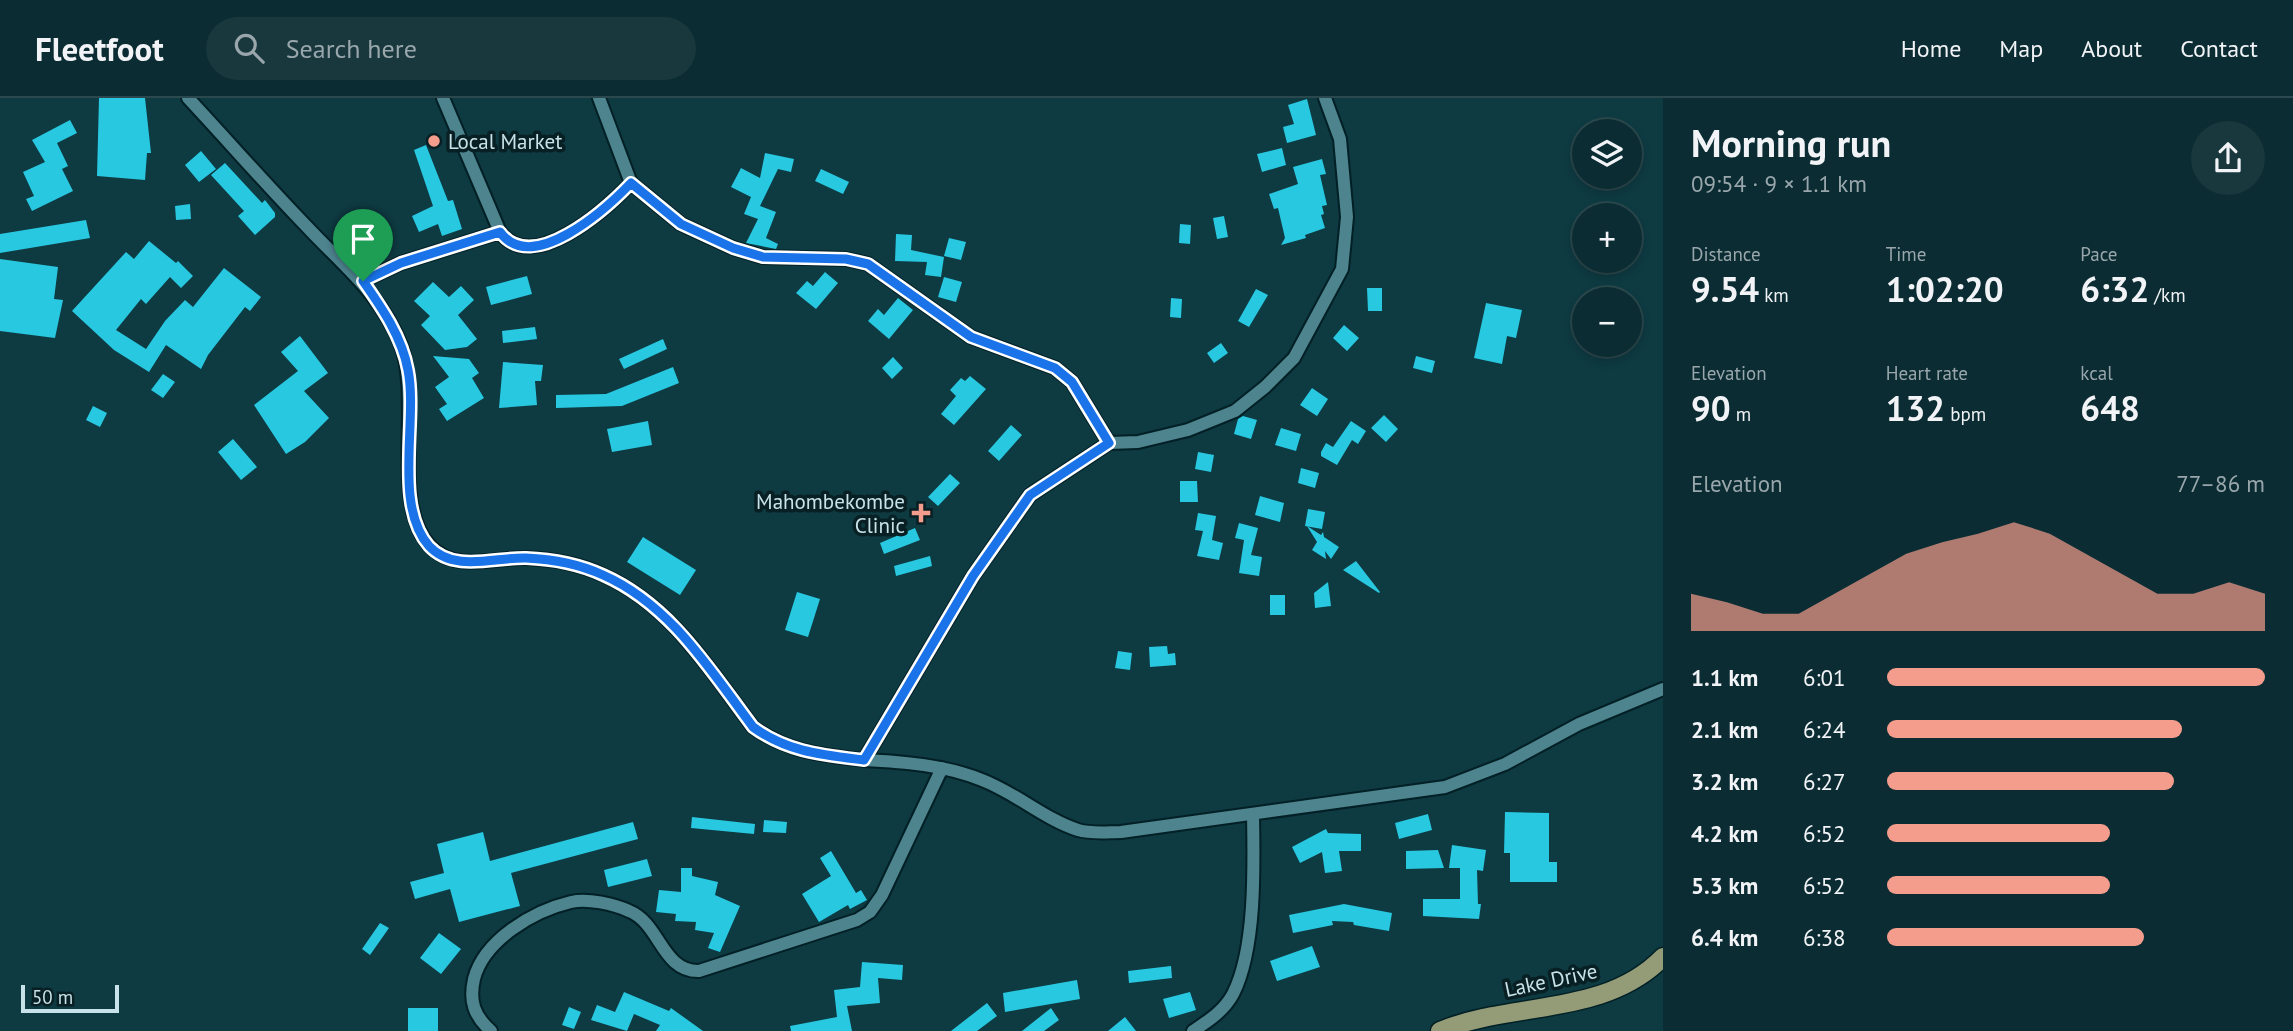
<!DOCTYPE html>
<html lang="en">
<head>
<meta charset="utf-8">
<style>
  :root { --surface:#0a2c32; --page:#18383e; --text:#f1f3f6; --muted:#99a7ac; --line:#2a484d; --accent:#f59d8d }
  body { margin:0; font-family:"PT Sans",sans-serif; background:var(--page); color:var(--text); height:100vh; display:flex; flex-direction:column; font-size:26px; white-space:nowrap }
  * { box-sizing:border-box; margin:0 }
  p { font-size:23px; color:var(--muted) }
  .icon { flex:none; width:38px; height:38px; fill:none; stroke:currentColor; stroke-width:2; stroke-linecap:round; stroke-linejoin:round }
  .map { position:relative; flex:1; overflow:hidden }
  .side { display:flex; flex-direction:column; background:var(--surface); width:630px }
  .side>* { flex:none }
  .controls { position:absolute; left:1572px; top:21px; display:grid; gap:14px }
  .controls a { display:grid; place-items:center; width:70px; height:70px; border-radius:50%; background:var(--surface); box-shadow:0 4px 10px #0003,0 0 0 2px var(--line); font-size:35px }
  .scale { position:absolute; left:21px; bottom:18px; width:98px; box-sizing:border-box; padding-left:7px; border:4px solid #c7e2e8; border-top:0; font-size:19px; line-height:24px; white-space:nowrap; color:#c7e2e8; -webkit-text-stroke:5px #081f23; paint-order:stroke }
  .pin { position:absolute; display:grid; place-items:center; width:60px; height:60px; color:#fff; margin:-72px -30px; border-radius:50% 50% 50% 0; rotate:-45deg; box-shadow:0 0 7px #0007 }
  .pin .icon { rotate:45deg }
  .round { display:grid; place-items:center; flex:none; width:74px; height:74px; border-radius:37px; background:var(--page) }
  .head { display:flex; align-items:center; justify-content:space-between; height:119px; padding:0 28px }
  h1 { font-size:38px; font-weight:700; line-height:52px }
  .stats { display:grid; grid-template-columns:repeat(3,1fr); gap:10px; height:119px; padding:7px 28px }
  .stats div { display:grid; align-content:center }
  .stats b { font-size:35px; font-weight:700 }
  .stats small { font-size:19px; font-weight:400 }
  .stats p { font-size:19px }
  .chart { height:196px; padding:14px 28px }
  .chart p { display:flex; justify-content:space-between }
  .chart svg { width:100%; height:126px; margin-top:7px; fill:var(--accent); opacity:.7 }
  ul { padding:0 28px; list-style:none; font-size:23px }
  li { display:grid; grid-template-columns:112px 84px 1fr; align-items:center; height:52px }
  li i { height:18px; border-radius:9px; background:var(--accent) }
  header { display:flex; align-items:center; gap:42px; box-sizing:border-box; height:98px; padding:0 35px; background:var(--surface); border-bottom:2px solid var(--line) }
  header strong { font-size:33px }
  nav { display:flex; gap:38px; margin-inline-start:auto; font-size:24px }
  .search { width:490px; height:63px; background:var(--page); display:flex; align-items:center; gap:18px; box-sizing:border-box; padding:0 24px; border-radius:38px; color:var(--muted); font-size:26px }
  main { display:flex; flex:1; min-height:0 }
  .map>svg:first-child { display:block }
  .building { fill:#28c8e0 }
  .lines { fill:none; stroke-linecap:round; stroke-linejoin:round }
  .street-casing { stroke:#022025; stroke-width:16 }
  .primary-casing { stroke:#022025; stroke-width:21 }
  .street { stroke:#4d848e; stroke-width:12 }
  .primary { stroke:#949c77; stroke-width:18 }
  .route-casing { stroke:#fff; stroke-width:14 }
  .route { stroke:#1a73e8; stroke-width:9 }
  .poi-dot { fill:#f59d8d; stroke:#081f23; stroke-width:2.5 }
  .labels { text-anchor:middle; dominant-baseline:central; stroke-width:7; stroke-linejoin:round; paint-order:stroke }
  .poi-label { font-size:21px; fill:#c7e2e8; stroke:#081f23; text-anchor:start }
  .street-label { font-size:21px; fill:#c7e2e8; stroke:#081f23 }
</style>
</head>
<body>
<header>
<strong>Fleetfoot</strong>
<div class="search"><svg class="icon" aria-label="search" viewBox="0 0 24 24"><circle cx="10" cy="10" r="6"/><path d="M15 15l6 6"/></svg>Search here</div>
<nav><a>Home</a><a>Map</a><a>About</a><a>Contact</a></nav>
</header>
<main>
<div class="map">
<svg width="1663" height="933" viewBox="0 0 1663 933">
  <rect width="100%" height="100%" fill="#0e3a42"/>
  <path class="building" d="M99,0H145L151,55H147L145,82L97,78Z
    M1307,1L1316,37L1287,45L1283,29L1294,26L1288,7Z
    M70,22L77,35L57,45L68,68L62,71L73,93L32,113L26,101L34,98L23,74L45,64L32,42Z
    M426,47L448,103L453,102L462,131L442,138L438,126L419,134L412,118L433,108L414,52Z
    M1282,50L1286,67L1262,74L1257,56Z
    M201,53L216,71L199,84L185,67Z
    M765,55L794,61L791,74L778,71L760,108L776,114L766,140L778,146L776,151L746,145L758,121L744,116L751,99L731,89L741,70L760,80Z
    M1322,61L1326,76L1320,77L1327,107L1322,108L1324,116L1321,117L1325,130L1305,137L1306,140L1281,147L1285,140L1278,110L1274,111L1269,96L1298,86L1293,69Z
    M225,65L262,105L265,102L275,115V119L255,137L238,118L244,113L211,77Z
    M821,71L849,84L843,96L815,83Z
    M190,106L191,121L176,122L175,108Z
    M1224,118L1228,139L1217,141L1213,120Z
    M86,122L90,140L0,155V136Z
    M1180,126L1191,127L1190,146L1179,145Z
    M896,136L912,137L911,152L944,159L941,179L925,177L927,164L895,163Z
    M949,140L966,144L961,162L944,158Z
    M149,143L176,165L178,163L193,178L181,190L170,179L146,206L141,201L116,232L146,251L165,223L185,202L193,209L224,170L261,199L250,213L245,209L208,257L201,271L166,247L149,274L114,252L72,213L126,154L134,161Z
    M0,161L58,169L54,201L63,202L55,240L0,233Z
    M825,174L838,185L816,211L796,195L807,183L813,188Z
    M527,178L532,196L491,207L486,189Z
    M944,179L962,184L956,204L938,199Z
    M433,184L449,199L461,188L474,202L458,217L477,241L467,249L445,252L421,227L430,218L414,203Z
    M1367,190H1382V213H1368Z
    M1256,191L1268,197L1249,229L1238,223Z
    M898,200L913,212L889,241L868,223L878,211L884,217Z
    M1171,200L1182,201L1181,220L1170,219Z
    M1486,205L1522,212L1516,240L1507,238L1502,266L1474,260Z
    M1344,227L1359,240L1347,253L1333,240Z
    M535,229L537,241L503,245L502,233Z
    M300,238L328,275L304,293L329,320L305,344L286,356L254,307L298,273L281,254Z
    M663,241L667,251L624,271L619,261Z
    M1221,245L1228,255L1214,265L1207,255Z
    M433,258L469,261L479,275L472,280L484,300L447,323L439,311L447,306L435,289L449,279Z
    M1416,258L1435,263L1432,275L1413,270Z
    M893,259L903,270L892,281L882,270Z
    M503,264L543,267L541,283H535L537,307L499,310Z
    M673,269L679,285L622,308L556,310V297L606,296Z
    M163,276L175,284L163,300L151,292Z
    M970,278L986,291L954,327L941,316L956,298L950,292L961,280L965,283Z
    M1312,290L1328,301L1317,318L1300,307Z
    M93,308L107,315L100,329L86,322Z
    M1384,317L1398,331L1386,344L1371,330Z
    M1243,318L1257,322L1251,341L1234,336L1238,321Z
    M648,323L652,347L612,354L607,331Z
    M1351,323L1366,333L1358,346L1352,342L1337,367L1321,358V354L1326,345L1333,349Z
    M1011,327L1022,337L999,363L988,353Z
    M1281,330L1301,336L1296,353L1275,347Z
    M233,341L257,369L241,382L218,354Z
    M1198,354L1214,357L1211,374L1195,371Z
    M1301,370L1319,375L1315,390L1298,385Z
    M950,376L960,385L938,408L928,399Z
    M1180,383H1197L1198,404H1180Z
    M1260,398L1284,405L1280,424L1255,417Z
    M1308,411L1325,414L1322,431L1305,428Z
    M1198,415L1216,418L1212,442L1223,445L1219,462L1197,458L1203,433L1195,432Z
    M1239,425L1258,430L1251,457L1262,459L1259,478L1239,475L1244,442L1235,440Z
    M1307,428L1321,437L1323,434L1324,439L1339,449L1331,461L1325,453L1326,461L1312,452L1317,444Z
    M915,430L920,442L884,456L880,445Z
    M643,439L696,472L680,497L627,464Z
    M930,458L932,468L896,478L894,468Z
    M1356,463L1380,494L1379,495L1343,472Z
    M1328,484L1331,508L1315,510L1314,495Z
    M797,494L820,501L808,539L785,532Z
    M1270,497H1285V517H1270Z
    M1167,548L1168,556L1175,555L1176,567L1150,569L1149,549Z
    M1118,553L1132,555L1130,572L1115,570Z
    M1505,714L1549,715V764H1557V784H1510V755H1504Z
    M1428,716L1432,732L1399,741L1395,725Z
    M692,719L755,726L754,736L691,730Z
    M764,722L787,724L786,735L763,734Z
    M633,724L638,741L511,775L520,808L459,824L450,791L415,801L410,784L444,775L437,746L483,734L490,763Z
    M1326,731L1328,735L1361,736V753H1339L1342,773L1325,775L1322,754L1300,765L1292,749Z
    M1452,747L1486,752L1483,773L1477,772L1478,806H1481L1479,821L1423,818V801H1460V770H1449Z
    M1438,752L1444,770L1406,771V753Z
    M831,753L856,795L861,792L867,802L850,811L848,807L819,824L802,796L831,778L820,760Z
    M647,761L652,778L608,789L604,772Z
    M681,770H692V778L718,784L715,797L740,808L720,854L708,850L714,835L695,832L696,824L675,823L676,816L656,814L659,792L681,794Z
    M1344,806L1392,815L1389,833L1354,827L1353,824L1332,823L1333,827L1293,835L1289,817Z
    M380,825L389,830L370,857L362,851Z
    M439,835L461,851L441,876L420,860Z
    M1312,848L1320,869L1277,883L1270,863Z
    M862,864L903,867L902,882L878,880L880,905L847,908L852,933H791L790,928L837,919L834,892L860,889Z
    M1171,868L1172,880L1129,885L1128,873Z
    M1077,882L1080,901L1005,914L1003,895Z
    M624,894L669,913L671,910L703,933H656L660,927L634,916L627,933L591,922L597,907L615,914Z
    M1190,894L1196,912L1169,920L1163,901Z
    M987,905L997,918L977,933H951Z
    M569,909L581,914L574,931L562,927Z
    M408,910H438V933H408Z
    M1051,910L1059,922L1044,933H1022Z
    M1125,919L1136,933H1108Z"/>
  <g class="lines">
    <g class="street-casing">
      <path id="street" d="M188,0C229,44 268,89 310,132C345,169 382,198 401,247C422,303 390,406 430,448C455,475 495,459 526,460C551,461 580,466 603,477C671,507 710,572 753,629C787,654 823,657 864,662
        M443,0L500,134
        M599,0L631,85L681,126L733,150L763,159L846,161L868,166L971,239L1055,270L1072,284L1109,345
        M1325,0L1340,41L1347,119L1342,171L1294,260L1265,289L1235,313L1188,332L1138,344L1109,345L1030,397L973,478L864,662C904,664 945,667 982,682C1016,695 1044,721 1078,732C1091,736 1108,734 1121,734L1445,689L1505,666L1579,626L1663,591
        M363,183L401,165L500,134C532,178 606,111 631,85
        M491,933C474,918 469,903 474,881C484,842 533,813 571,804C587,800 614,806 629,813C660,825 662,874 699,873L857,822L870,814L882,797L942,670
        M1193,933C1208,923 1224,913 1233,896C1256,851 1254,768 1253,717"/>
    </g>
    <g class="primary-casing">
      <path id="primary" d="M1440,933C1512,903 1605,919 1663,859"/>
    </g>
    <use href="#street" class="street"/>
    <use href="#primary" class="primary"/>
  </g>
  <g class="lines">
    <g class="route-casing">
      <path id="route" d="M631,85L681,126L733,150L763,159L846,161L868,166L971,239L1055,270L1072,284L1109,345L1030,397L973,478L864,662C823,657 787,654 753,629C710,572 671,507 603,477C579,466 551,461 526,460C495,459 454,475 429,448C393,407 418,322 408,272C402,239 382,210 363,183L401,165L500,134C532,178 606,111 631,85Z"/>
    </g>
    <use href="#route" class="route"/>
  </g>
  <g class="poi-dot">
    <circle cx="434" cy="43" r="7"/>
    <path d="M917.5 404.5h7v7h7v7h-7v7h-7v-7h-7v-7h7z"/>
  </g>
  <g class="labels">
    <g class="poi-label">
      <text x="448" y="43">Local Market</text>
      <text x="905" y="403" text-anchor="end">Mahombekombe<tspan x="905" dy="24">Clinic</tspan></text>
    </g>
    <g class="street-label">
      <text transform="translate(1551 882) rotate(-12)">Lake Drive</text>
    </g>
  </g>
</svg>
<div class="controls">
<a><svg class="icon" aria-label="layers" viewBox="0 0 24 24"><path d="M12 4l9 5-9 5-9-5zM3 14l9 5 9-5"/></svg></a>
<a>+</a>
<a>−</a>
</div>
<div class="scale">50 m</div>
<div class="pin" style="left:363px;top:183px;background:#1e9e55"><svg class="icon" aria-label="arrive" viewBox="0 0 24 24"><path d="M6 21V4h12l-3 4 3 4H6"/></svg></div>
</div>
<section class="side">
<div class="head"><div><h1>Morning run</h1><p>09:54 · 9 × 1.1 km</p></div><a class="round"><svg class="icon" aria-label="share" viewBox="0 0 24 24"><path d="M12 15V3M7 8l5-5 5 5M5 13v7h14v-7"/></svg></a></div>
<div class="stats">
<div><p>Distance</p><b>9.54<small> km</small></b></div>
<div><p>Time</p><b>1:02:20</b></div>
<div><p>Pace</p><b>6:32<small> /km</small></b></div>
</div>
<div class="stats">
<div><p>Elevation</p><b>90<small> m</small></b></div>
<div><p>Heart rate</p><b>132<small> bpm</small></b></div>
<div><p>kcal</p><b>648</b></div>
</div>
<div class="chart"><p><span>Elevation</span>77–86 m</p>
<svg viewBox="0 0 160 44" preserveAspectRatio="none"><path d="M0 44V31L10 34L20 38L30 38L40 31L50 24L60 17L70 13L80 10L90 6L100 10L110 17L120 24L130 31L140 31L150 27L160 31V44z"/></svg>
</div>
<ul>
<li><b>1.1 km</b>6:01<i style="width:100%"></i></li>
<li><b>2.1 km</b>6:24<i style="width:78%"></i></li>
<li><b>3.2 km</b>6:27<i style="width:76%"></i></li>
<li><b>4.2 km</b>6:52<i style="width:59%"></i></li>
<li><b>5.3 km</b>6:52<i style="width:59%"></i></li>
<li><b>6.4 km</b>6:38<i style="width:68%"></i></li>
</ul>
</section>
</main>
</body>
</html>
